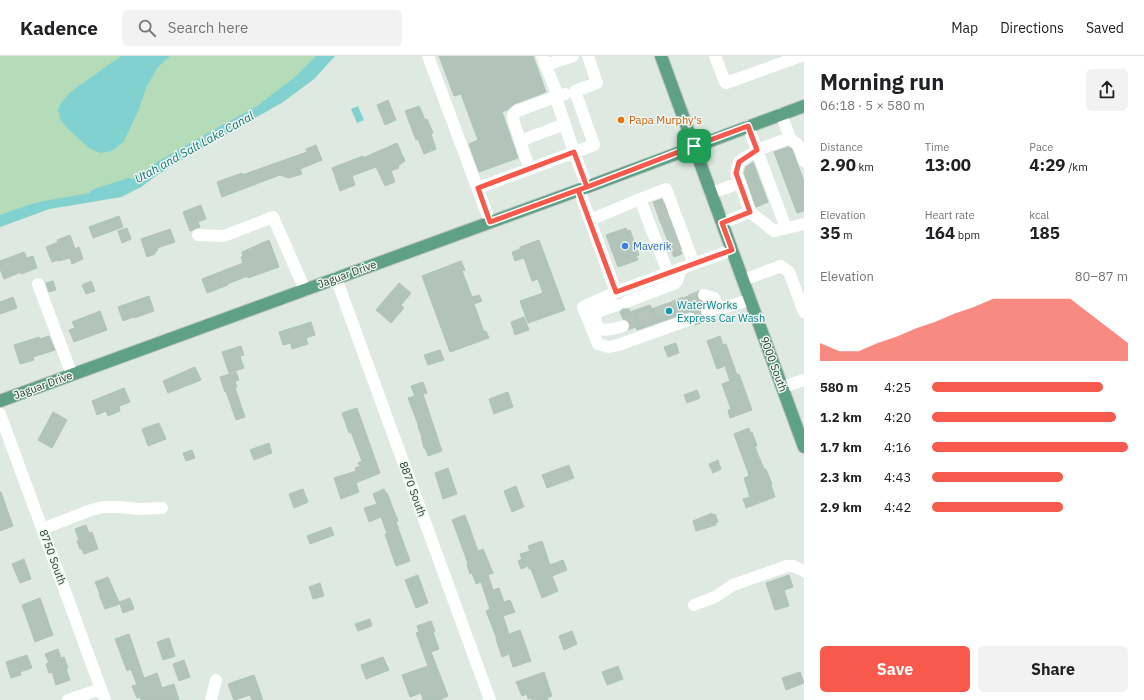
<!DOCTYPE html>
<html lang="en">
<head>
<meta charset="utf-8">
<style>
  :root { --surface:#fff; --page:#f2f2f2; --text:#202124; --muted:#757577; --line:#e0e0e0; --accent:#f7594d }
  body { margin:0; font-family:"IBM Plex Sans",sans-serif; background:var(--page); color:var(--text); height:100vh; display:flex; flex-direction:column; font-size:15px; white-space:nowrap }
  * { box-sizing:border-box; margin:0 }
  p { font-size:13px; color:var(--muted) }
  .icon { flex:none; width:22px; height:22px; fill:none; stroke:currentColor; stroke-width:2; stroke-linecap:round; stroke-linejoin:round }
  .map { position:relative; flex:1; overflow:hidden }
  .drawer { display:flex; flex-direction:column; background:var(--surface); width:340px }
  .drawer>* { flex:none }
  .pin { position:absolute; display:grid; place-items:center; width:34px; height:34px; color:#fff; margin:-17px; border-radius:8px; box-shadow:0 2px 6px #0006 }
  .round { display:grid; place-items:center; flex:none; width:42px; height:42px; border-radius:6px; background:var(--page) }
  .head { display:flex; align-items:center; justify-content:space-between; height:68px; padding:0 16px }
  h1 { font-size:22px; font-weight:800; line-height:30px }
  .stats { display:grid; grid-template-columns:repeat(3,1fr); gap:6px; height:68px; padding:4px 16px }
  .stats div { display:grid; align-content:center }
  .stats b { font-size:17px; font-weight:800 }
  .stats small { font-size:11px; font-weight:400 }
  .stats p { font-size:11px }
  .chart { height:112px; padding:8px 16px }
  .chart p { display:flex; justify-content:space-between }
  .chart svg { width:100%; height:72px; margin-top:4px; fill:var(--accent); opacity:.7 }
  .cta { display:flex; gap:8px; margin-top:auto; padding:8px 16px }
  .cta a { flex:1; height:46px; border-radius:6px; background:var(--accent); color:#fff; font-size:16px; font-weight:800; line-height:46px; text-align:center }
  .cta a+a { background:var(--page); color:var(--text) }
  ul { padding:0 16px; list-style:none; font-size:13px }
  li { display:grid; grid-template-columns:64px 48px 1fr; align-items:center; height:30px }
  li i { height:10px; border-radius:5px; background:var(--accent) }
  header { display:flex; align-items:center; gap:24px; box-sizing:border-box; height:56px; padding:0 20px; background:var(--surface); border-bottom:1px solid var(--line) }
  header strong { font-size:19px }
  nav { display:flex; gap:22px; margin-inline-start:auto; font-size:14px }
  .search { width:280px; height:36px; background:var(--page); display:flex; align-items:center; gap:10px; box-sizing:border-box; padding:0 14px; border-radius:6px; color:var(--muted); font-size:15px }
  main { display:flex; flex:1; min-height:0 }
  .map>svg:first-child { display:block }
  .green { fill:#b4dcb8 }
  .water { fill:#81d1d0 }
  .lines { fill:none; stroke-linecap:round; stroke-linejoin:round }
  .canal { stroke:#81d1d0; stroke-width:10 }
  .building { fill:#b2c4ba; stroke:#afc3b7 }
  .minor-tunnel { stroke:#b7c6bd; stroke-width:12; stroke-dasharray:12 6; stroke-linecap:butt }
  .major-casing { stroke:#bcc4c0; stroke-width:14 }
  .minor { stroke:#fff; stroke-width:12 }
  .major { stroke:#5fa184; stroke-width:12 }
  .route-casing { stroke:#fff; stroke-width:8 }
  .route { stroke:#f7594d; stroke-width:5 }
  .food-dot { fill:#e8710a; stroke:#edf6f0; stroke-width:1.5 }
  .shop-dot { fill:#3f7fe0; stroke:#edf6f0; stroke-width:1.5 }
  .culture-dot { fill:#0f9aa8; stroke:#edf6f0; stroke-width:1.5 }
  .labels { text-anchor:middle; dominant-baseline:central; stroke-width:3; stroke-linejoin:round; paint-order:stroke }
  .food-label { font-size:11px; fill:#c56008; stroke:#edf6f0; text-anchor:start }
  .shop-label { font-size:11px; fill:#366cbe; stroke:#edf6f0; text-anchor:start }
  .street-label { font-size:11px; fill:#1e392d; stroke:#edf6f0 }
  .culture-label { font-size:11px; fill:#0d838f; stroke:#edf6f0; text-anchor:start }
  .water-label { font-size:12px; font-style:italic; fill:#177674; stroke:#edf6f0 }
</style>
</head>
<body>
<header>
<strong>Kadence</strong>
<div class="search"><svg class="icon" aria-label="search" viewBox="0 0 24 24"><circle cx="10" cy="10" r="6"/><path d="M15 15l6 6"/></svg>Search here</div>
<nav><a>Map</a><a>Directions</a><a>Saved</a></nav>
</header>
<main>
<div class="map">
<svg width="804" height="644" viewBox="0 0 804 644">
  <rect width="100%" height="100%" fill="#dde9e1"/>
  <path class="green" d="M0,0H335L314,23L283,46L195,96L157,119L141,131L121,141L49,153L0,171Z"/>
  <path class="water" d="M121,0H170L157,12L146,32L139,53L124,85L112,95L100,97L89,92L65,70L60,62L58,54L61,47L69,37Z
    M316,0H335L314,23L283,46L195,96L157,119L141,131L121,141L49,153L0,171V159L28,149L49,144L107,134L116,132L133,123L159,105L188,88L257,50L296,20Z
    M358,50L364,64L357,67L351,53Z"/>
  <g class="lines">
    <path class="canal" d="M95,138L129,127"/>
  </g>
  <path class="building" d="M439,0H533L546,36L514,48L507,54L502,56L518,102L479,116L469,88L478,84L461,38L454,40Z
    M388,44L396,64L385,69L377,49Z
    M419,50L425,64L427,63L433,77L431,78L436,93L424,98L418,83L416,84L405,55Z
    M397,87L405,105L398,110L399,112L391,115L395,126L385,130L376,111L352,120L355,129L340,135L332,112L363,100V102Z
    M316,89L322,104L300,113L302,118L289,122L280,119L222,141L217,126L242,117V119L307,96L306,93Z
    M788,91L792,93L804,125V155L797,157L774,96Z
    M753,106L768,146L756,151L744,117L746,111Z
    M662,143L682,198L674,201L653,146Z
    M201,149L206,163L198,166L200,171L190,175L183,156Z
    M119,160L123,171L93,182L89,171Z
    M127,172L131,183L122,187L118,175Z
    M626,172L627,175L630,174L639,199L636,200L638,204L618,211L606,179Z
    M170,173L175,186L157,192L158,194L155,196V198L147,201L141,183Z
    M70,179L75,193L79,191L83,203L72,208L70,202L58,205V204L52,206L46,191L58,186L57,184Z
    M269,184L279,211L248,222V220L227,228L228,229L207,237L202,223L243,207L241,201L243,200L242,196Z
    M539,184L565,254L528,267L520,245L543,237L538,223L532,225L524,202L515,205L512,196L520,193V191Z
    M24,196L27,202L33,200L37,212L21,218V216L4,223L0,213V205Z
    M461,205L465,214L462,215L472,241L479,239L482,245L474,248L484,276L486,275L489,282L450,296L422,220Z
    M53,225L56,234L49,236L46,227Z
    M91,225L95,235L86,238L82,229Z
    M399,227L411,237L401,249L404,252L391,267L376,254Z
    M697,237V240L698,244L704,247V248L702,250L700,253V258L703,261L705,262H709L710,264L695,269L698,265V260L693,256H689L637,274L636,271L630,273V267L628,264L623,263L620,256L623,253H629L630,256L650,249L652,253Z
    M149,240L154,255L134,262L133,261L123,265L118,251Z
    M13,241L17,252L0,258V246Z
    M100,255L107,274L74,286L69,274L75,272L72,266Z
    M524,261L529,274L515,279L511,266Z
    M311,266L315,279L306,282L308,288L292,293L291,287L283,289L279,276Z
    M49,280L55,294L33,301L34,304L20,308L14,289L39,281L40,283Z
    M720,280L723,289L726,288L737,319L739,318L752,354L730,362L728,354L731,353L722,328L730,325L725,310L717,313L707,285Z
    M676,287L679,297L668,301L664,291Z
    M241,290L244,299L240,300L244,312L229,317L222,296Z
    M440,294L444,304L428,309L424,299Z
    M195,311L201,324L168,337L163,325Z
    M236,316L239,324L235,325L237,331L235,332L245,361L236,364L226,335L225,336L220,321Z
    M423,326L427,337L423,338L442,395L428,400L425,392H424L421,381H422L418,371H419L408,342L415,340L411,330Z
    M124,332L130,346L119,350L120,355L108,360L106,355L97,359L92,345Z
    M697,334L700,342L687,347L684,339Z
    M508,336L513,351L494,358L489,343Z
    M357,352L380,417L356,427L359,436L341,443L334,422L356,415L355,412L360,410L358,407L362,405L351,376L349,377L342,357Z
    M53,356L67,364L52,392L38,384Z
    M159,367L166,383L148,390L142,373Z
    M749,372L750,377L752,376L757,390L755,391L764,413H766L772,428L771,429L775,441L746,452L743,443L750,441L744,422L749,420L748,419H749L734,378Z
    M269,387L272,397L254,404L250,394Z
    M192,394L195,402L186,405L183,397Z
    M718,404L721,413L713,417L709,408Z
    M569,409L574,422L547,432L542,419Z
    M448,412L457,438L443,443L435,417Z
    M516,430L524,451L512,456L504,435Z
    M303,433L308,446L294,452L289,438Z
    M384,433L386,437H387L398,465L396,466L410,505L396,510L385,478L387,477L381,461L369,466L364,452L377,448L373,438Z
    M0,436H1L13,470L0,475Z
    M712,457V459L715,458L718,466L715,467L716,469L696,475L693,465Z
    M465,459L478,495L483,493L493,517L488,519L493,534L499,532L504,546L510,544L515,556L503,560L509,578L520,574L531,605L513,611L509,598L502,601L496,583H497L486,555L490,553L481,526L476,528L472,517L470,518L467,509L468,508L465,499L452,464Z
    M86,469L89,477L92,476L98,493L84,498L82,493H80L77,485L79,484L75,473Z
    M331,471L334,479L310,488L307,480Z
    M542,485L550,509L563,504L567,514L552,520L558,535L542,542L531,513H529L528,510L521,513L518,505L522,503L520,498L530,495L528,490Z
    M24,503L31,523L20,527L12,508Z
    M418,519L428,547L416,552L405,524Z
    M789,519L793,531L784,534L789,550L775,554L766,527Z
    M108,521L119,546L130,542L134,553L123,557L120,548L105,553L99,539L100,538L95,526Z
    M320,527L324,540L313,543L309,531Z
    M40,542L53,579L35,586L22,549Z
    M370,563L372,570L358,575L355,568Z
    M431,565L435,575L433,576L439,593L431,596L448,640L439,644H423L421,637L410,641L402,619L428,610L416,577L419,576L417,570Z
    M572,575L577,588L564,594L559,580Z
    M129,578L144,622L157,617L162,632L174,628L179,644H141L140,641L137,642L132,630L137,629L131,613L127,615L115,583Z
    M169,582L175,600L163,604L157,586Z
    M58,593L61,602L64,601L68,612L66,613L70,624L56,629L52,616L49,617L46,608L49,607L45,598Z
    M27,599L32,612L20,616L21,619L11,622L6,606Z
    M383,601L389,614L366,623L361,609Z
    M184,604L190,621L179,625L173,608Z
    M618,610L623,623L607,629L602,616Z
    M544,616L552,640L547,642L548,644H532L531,642L528,643L527,638L522,640L516,626Z
    M800,616L804,627L786,634L782,622Z
    M254,619L263,644H252L250,639L234,644L228,628Z"/>
  <g class="lines">
    <path class="minor-tunnel" d="M657,155L667,152
      M661,168L671,163
      M666,180L676,175
      M670,191L680,187
      M691,263L707,255
      M623,270L704,239"/>
    <g class="major-casing">
      <path id="major" d="M661,0L804,391
        M0,345L587,131L804,50"/>
    </g>
    <path class="minor" d="M428,0L490,166
      M715,0L725,26L726,27L801,0
      M546,9L573,0
      M565,38L558,40L557,45L574,96L587,131
      M781,58L790,82L798,89L804,105
      M748,70L786,172
      M520,85L565,68
      M529,112L514,66L513,59L517,55L558,40L542,0
      M740,127L736,117L739,106L757,94L790,82
      M478,132L594,89L575,35L597,27L588,0
      M579,134L616,236L732,194
      M711,137L740,127L750,156
      M590,164L640,143
      M722,167L750,156L774,175L804,168
      M198,179L224,180L273,161L305,234
      M668,217L640,143L666,133L694,208
      M336,222L490,644
      M743,224L781,210L789,216L804,256
      M38,228L72,319
      M616,236L583,251L598,288L609,291L618,289L691,263
      M704,239L714,242L718,251
      M626,246L674,228L677,225L681,212
      M617,249L597,256C594,264 595,267 600,273C608,275 615,273 623,270
      M707,255L718,251H726L750,244
      M782,331L804,324
      M0,358L105,644
      M42,473L91,454L103,451H119L139,453L162,452
      M694,549L715,541L733,529L787,510H793L804,515
      M68,644L101,633
      M211,644L216,624"/>
    <use href="#major" class="major"/>
  </g>
  <g class="lines">
    <g class="route-casing">
      <path id="route" d="M694,90L587,131L578,134L490,166L478,132L574,96L587,131L578,134L616,236L732,194L722,167L750,156L736,117L739,106L757,94L748,70L694,90"/>
    </g>
    <use href="#route" class="route"/>
  </g>
  <circle class="food-dot" cx="621" cy="64" r="4"/>
  <circle class="shop-dot" cx="625" cy="190" r="4"/>
  <circle class="culture-dot" cx="669" cy="255" r="4"/>
  <g class="labels">
    <g class="food-label">
      <text x="629" y="64">Papa Murphy's</text>
    </g>
    <g class="shop-label">
      <text x="633" y="190">Maverik</text>
    </g>
    <g class="street-label">
      <text transform="translate(347 218) rotate(-20)">Jaguar Drive</text>
      <text transform="translate(774 308) rotate(70)">9000 South</text>
      <text transform="translate(43 329) rotate(-20)">Jaguar Drive</text>
      <text transform="translate(413 433) rotate(70)">8870 South</text>
      <text transform="translate(53 501) rotate(70)">8750 South</text>
    </g>
    <g class="culture-label">
      <text x="677" y="249">WaterWorks<tspan x="677" dy="13">Express Car Wash</tspan></text>
    </g>
    <g class="water-label">
      <text transform="translate(194 91) rotate(-29)">Utah and Salt Lake Canal</text>
    </g>
  </g>
</svg>
<div class="pin" style="left:694px;top:90px;background:#1e9e55"><svg class="icon" aria-label="arrive" viewBox="0 0 24 24"><path d="M6 21V4h12l-3 4 3 4H6"/></svg></div>
</div>
<section class="drawer">
<div class="head"><div><h1>Morning run</h1><p>06:18 · 5 × 580 m</p></div><a class="round"><svg class="icon" aria-label="share" viewBox="0 0 24 24"><path d="M12 15V3M7 8l5-5 5 5M5 13v7h14v-7"/></svg></a></div>
<div class="stats">
<div><p>Distance</p><b>2.90<small> km</small></b></div>
<div><p>Time</p><b>13:00</b></div>
<div><p>Pace</p><b>4:29<small> /km</small></b></div>
</div>
<div class="stats">
<div><p>Elevation</p><b>35<small> m</small></b></div>
<div><p>Heart rate</p><b>164<small> bpm</small></b></div>
<div><p>kcal</p><b>185</b></div>
</div>
<div class="chart"><p><span>Elevation</span>80–87 m</p>
<svg viewBox="0 0 160 44" preserveAspectRatio="none"><path d="M0 44V33L10 38L20 38L30 33L40 29L50 24L60 20L70 15L80 11L90 6L100 6L110 6L120 6L130 6L140 15L150 24L160 33V44z"/></svg>
</div>
<ul>
<li><b>580 m</b>4:25<i style="width:87%"></i></li>
<li><b>1.2 km</b>4:20<i style="width:94%"></i></li>
<li><b>1.7 km</b>4:16<i style="width:100%"></i></li>
<li><b>2.3 km</b>4:43<i style="width:67%"></i></li>
<li><b>2.9 km</b>4:42<i style="width:67%"></i></li>
</ul>
<div class="cta"><a>Save</a><a>Share</a></div>
</section>
</main>
</body>
</html>
